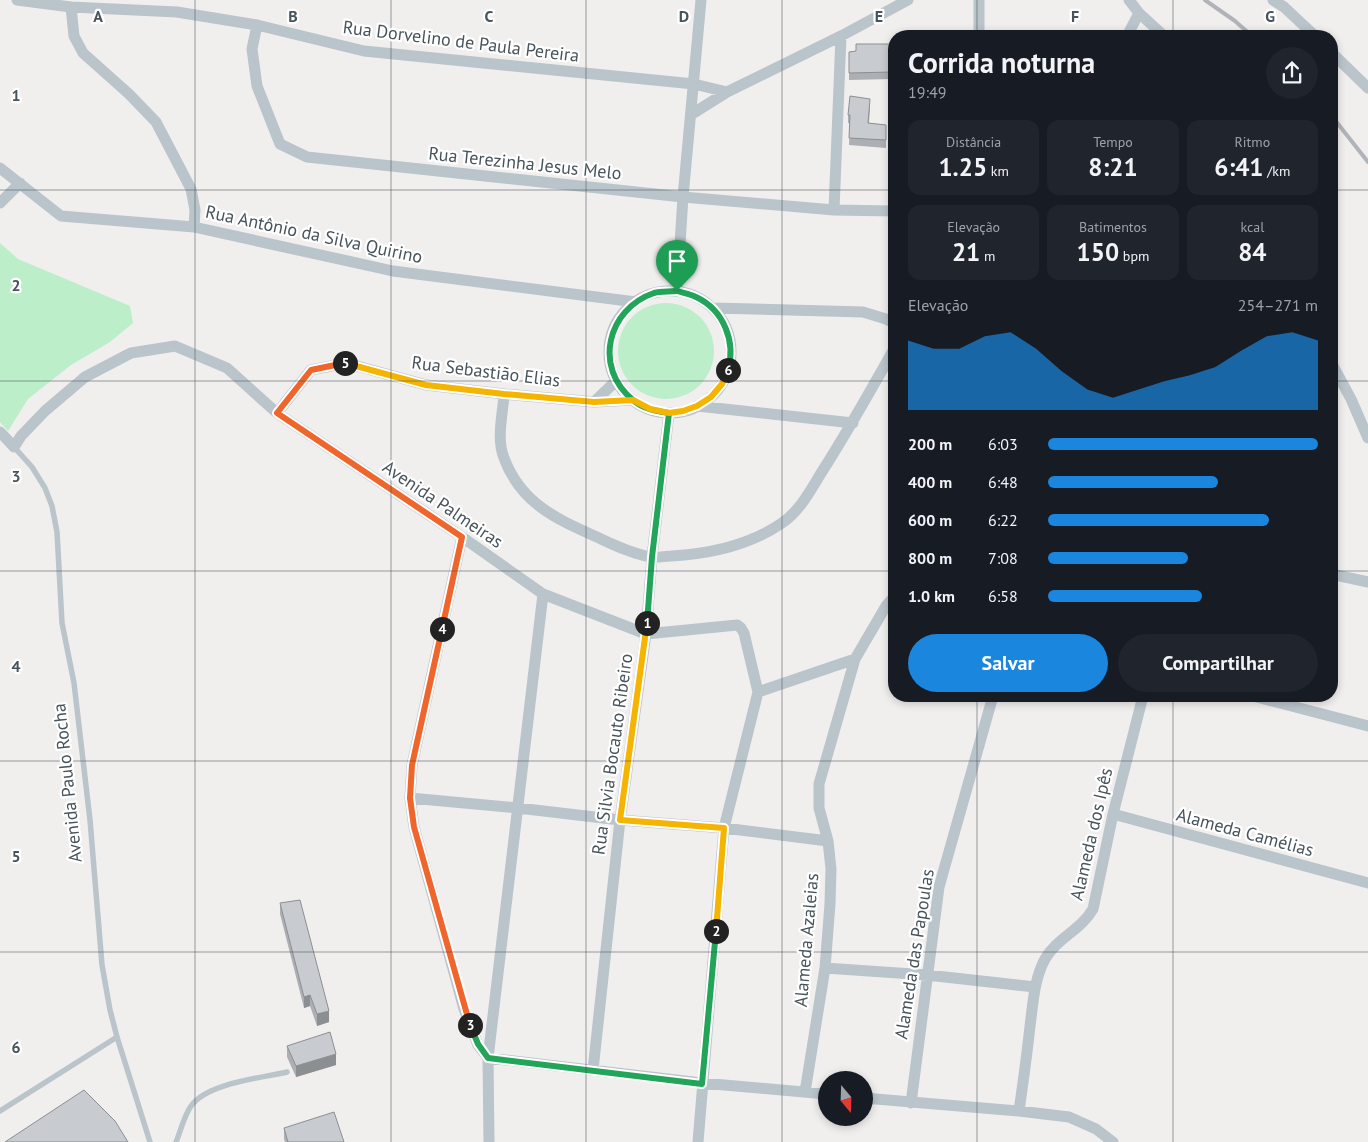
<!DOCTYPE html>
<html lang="pt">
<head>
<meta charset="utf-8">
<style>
  :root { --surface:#171b24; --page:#20242c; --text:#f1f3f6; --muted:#9ea1a6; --accent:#1b86de }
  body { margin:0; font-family:"PT Sans",sans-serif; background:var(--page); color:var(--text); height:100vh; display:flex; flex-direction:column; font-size:19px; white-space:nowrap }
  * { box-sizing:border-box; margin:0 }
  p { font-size:16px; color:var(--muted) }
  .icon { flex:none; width:28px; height:28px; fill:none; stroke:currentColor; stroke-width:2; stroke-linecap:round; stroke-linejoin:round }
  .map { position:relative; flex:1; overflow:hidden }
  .side { position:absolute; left:888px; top:30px; width:450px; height:672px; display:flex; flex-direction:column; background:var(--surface); border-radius:20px; box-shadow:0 2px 8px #0003 }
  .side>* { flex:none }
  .needle { width:32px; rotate:161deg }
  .fabs { position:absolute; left:818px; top:1071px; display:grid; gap:10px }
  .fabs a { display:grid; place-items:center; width:55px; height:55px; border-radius:50%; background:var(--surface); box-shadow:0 2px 8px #0003; font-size:25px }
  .pin { position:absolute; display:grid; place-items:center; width:42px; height:42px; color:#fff; margin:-51px -21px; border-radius:50% 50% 50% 0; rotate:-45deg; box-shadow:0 0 5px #0007 }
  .pin .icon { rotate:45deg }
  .km { position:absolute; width:25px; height:25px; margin:-12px; border-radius:50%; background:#222; color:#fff; font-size:14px; line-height:25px; text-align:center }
  .round { display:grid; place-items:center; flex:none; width:52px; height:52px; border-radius:26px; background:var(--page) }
  .summary { display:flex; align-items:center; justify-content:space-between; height:85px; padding:0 20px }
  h1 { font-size:28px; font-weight:800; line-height:38px }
  .figures { display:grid; grid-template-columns:repeat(3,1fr); gap:8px; height:85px; padding:5px 20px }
  .figures div { display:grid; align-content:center; border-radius:12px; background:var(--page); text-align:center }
  .figures b { font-size:25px; font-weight:800 }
  .figures small { font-size:14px; font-weight:400 }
  .figures p { font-size:14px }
  .chart { height:140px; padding:10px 20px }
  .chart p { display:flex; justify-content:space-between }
  .chart svg { width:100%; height:90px; margin-top:5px; fill:var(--accent); opacity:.7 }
  .button { display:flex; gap:10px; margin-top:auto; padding:10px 20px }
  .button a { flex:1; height:58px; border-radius:30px; background:var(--accent); color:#fff; font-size:20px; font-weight:800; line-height:58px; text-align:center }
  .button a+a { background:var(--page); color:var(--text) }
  ul { padding:0 20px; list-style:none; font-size:16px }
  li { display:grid; grid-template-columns:80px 60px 1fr; align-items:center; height:38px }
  li i { height:12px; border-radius:6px; background:var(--accent) }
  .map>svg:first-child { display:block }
  .green { fill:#bdeeca }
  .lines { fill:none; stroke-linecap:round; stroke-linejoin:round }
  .service { stroke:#bac4cb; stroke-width:5.5 }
  .minor { stroke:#bac4cb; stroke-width:11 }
  .rail { stroke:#b0b4b9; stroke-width:4 }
  .wall { fill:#acafb4 }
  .shaded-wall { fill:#8c8f92 }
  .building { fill:#c8ccd1; stroke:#8c8f92 }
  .split-1-casing { stroke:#fff; stroke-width:10 }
  .split-2-casing { stroke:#fff; stroke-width:10 }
  .split-3-casing { stroke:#fff; stroke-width:10 }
  .split-4-casing { stroke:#fff; stroke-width:10 }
  .split-5-casing { stroke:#fff; stroke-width:10 }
  .split-6-casing { stroke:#fff; stroke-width:10 }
  .split-7-casing { stroke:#fff; stroke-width:10 }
  .split-1 { stroke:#22a559; stroke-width:6 }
  .split-2 { stroke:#f5b400; stroke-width:6 }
  .split-3 { stroke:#22a559; stroke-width:6 }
  .split-4 { stroke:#f0652b; stroke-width:6 }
  .split-5 { stroke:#f0652b; stroke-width:6 }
  .split-6 { stroke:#f5b400; stroke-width:6 }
  .split-7 { stroke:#22a559; stroke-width:6 }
  .grid { fill:none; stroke:#47545b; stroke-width:1; stroke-opacity:0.55 }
  .labels { text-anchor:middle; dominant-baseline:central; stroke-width:4.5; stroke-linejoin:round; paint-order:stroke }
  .street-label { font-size:18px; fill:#47545b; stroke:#fff }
  .grid-label { font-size:16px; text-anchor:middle; font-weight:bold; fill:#47545b; stroke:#fff; stroke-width:4.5; stroke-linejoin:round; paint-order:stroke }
</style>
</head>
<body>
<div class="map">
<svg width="1368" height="1142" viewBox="0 0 1368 1142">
  <rect width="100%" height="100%" fill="#f1eeee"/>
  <path class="green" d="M0,243L18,259L130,306L133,323L110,342L71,365L28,399L8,431L0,422Z
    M618 351a48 48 0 1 1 96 0a48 48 0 1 1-96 0Z"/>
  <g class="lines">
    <path class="service" d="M14,447L32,467L45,488L52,506L57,532L62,623L74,683L90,820L102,965L110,1010L117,1037L150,1142
      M0,1111L117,1037
      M176,1142C181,1130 184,1116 191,1106C207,1083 261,1078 287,1072"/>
    <path class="minor" d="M17,0L71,7L177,12L257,25L364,51L694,84L727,92
      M1129,0L1139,13L1164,36
      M1273,0L1284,7L1315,36
      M71,7L74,36L83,53L129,94L156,122L191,189L195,210L194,227
      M257,25L252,49L257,86L280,144L307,157L683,197L834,210L894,211
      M979,36V0
      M1127,36L1139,13
      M1331,52L1368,88
      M692,114L727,92L841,36L908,0
      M0,168L61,216L194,227L393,271L636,302
      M0,203L20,183
      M834,210L841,36
      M677,291L683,197L701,0
      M609 352a61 61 0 1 1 122 0a61 61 0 1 1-122 0Z
      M713,308L863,312L886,319L894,323
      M1331,362L1351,399L1368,438
      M504,394C503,414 496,438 504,458C521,504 557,519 599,538C614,545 635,555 652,557C658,558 665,556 671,556C708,554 750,545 782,523C801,510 811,489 823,470C848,431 871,390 894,349
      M594,402L616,381
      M697,406L853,423
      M277,413L311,370L346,363L426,385L504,394L594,402L633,400
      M0,432L14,447L21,436L45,411L85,377L131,353L175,346L227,368L277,413L462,537L543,594L646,634L737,625L741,628L744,633L758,692L855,659
      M462,537L412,765L410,798L414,827L464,1009L478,1045L488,1058L702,1083L826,1094
      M1331,574L1368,582
      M1253,696L1368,726
      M410,798L518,808L620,820L724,828L828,841
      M1113,814L1368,883
      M825,968L927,975L1035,987
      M593,1070L620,820L646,634L652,557L669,413
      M805,1092L825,968L830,904L831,869L828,841L819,808V784L855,659L886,606L894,597
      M864,1098L1019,1111L1069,1117L1096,1129L1113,1142
      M911,1103L939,887L993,696
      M1019,1111C1023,1083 1027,1055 1030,1026C1033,1004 1034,979 1045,959C1057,938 1081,930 1093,909L1113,814L1143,696
      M489,1142L488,1058L543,594
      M698,1142L724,828L758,692"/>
    <path class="rail" d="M1205,0L1235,21L1252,36
      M1331,115L1368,162"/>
  </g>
  <path class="wall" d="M849,52H894V73H892V79L849,80Z
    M870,107L869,123L886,125V148L849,145L850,123H848V115Z
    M280,903L329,1022L317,1026L310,1006L304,1008L280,914Z
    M287,1046L336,1065L296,1077L287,1057Z
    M284,1128L344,1142H285L284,1139Z"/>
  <path class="shaded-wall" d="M310,995V1006L304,1008V997Z
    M329,1011V1022L317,1026V1014Z
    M336,1054V1065L296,1077V1066Z"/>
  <path class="building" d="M856,44H890V52H894V66H892V72L849,73V52L856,51Z
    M850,96L870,99L868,123L886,125V140L849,138L850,115H848Z
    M300,900L329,1011L317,1014L310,995L304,997L280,903Z
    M330,1032L336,1054L296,1066L287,1046Z
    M84,1090L115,1121L128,1142H5Z
    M334,1112L344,1142H288L284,1128Z"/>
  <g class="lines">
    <g class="split-1-casing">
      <path id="split-1" d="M647,623L652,557L669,413C656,411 643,409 633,400C593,368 607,309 654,293C661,291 670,292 677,291"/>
    </g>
    <g class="split-2-casing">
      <path id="split-2" d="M647,623L620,820L724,828L716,931"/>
    </g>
    <g class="split-3-casing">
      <path id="split-3" d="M470,1025L478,1044L488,1058L702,1084L716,931"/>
    </g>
    <g class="split-4-casing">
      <path id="split-4" d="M442,629L412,765L410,798L414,827L470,1025"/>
    </g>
    <g class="split-5-casing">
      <path id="split-5" d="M345,363L311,370L277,413L462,537L442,629"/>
    </g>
    <g class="split-6-casing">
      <path id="split-6" d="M345,363L426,385L504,394L594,402L633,400L650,409L669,413L683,411L697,406L711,397L722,384L728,370"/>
    </g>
    <g class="split-7-casing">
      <path id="split-7" d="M677,291C683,293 690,294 696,297C724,310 736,342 728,370"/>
    </g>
    <use href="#split-1" class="split-1"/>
    <use href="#split-2" class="split-2"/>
    <use href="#split-3" class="split-3"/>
    <use href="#split-4" class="split-4"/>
    <use href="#split-5" class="split-5"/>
    <use href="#split-6" class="split-6"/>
    <use href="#split-7" class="split-7"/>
  </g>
  <path class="grid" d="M195,0V1142M391,0V1142M586,0V1142M782,0V1142M977,0V36M1173,0V36M0,190H894M1331,190H1368M0,381H894M1331,381H1368M0,571H894M1331,571H1368M977,696V1142M1173,696V1142M0,761H1368M0,952H1368"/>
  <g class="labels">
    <g class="street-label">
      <text transform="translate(461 41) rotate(7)">Rua Dorvelino de Paula Pereira</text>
      <text transform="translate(525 163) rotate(6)">Rua Terezinha Jesus Melo</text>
      <text transform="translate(314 234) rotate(12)">Rua Antônio da Silva Quirino</text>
      <text transform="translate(486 371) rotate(7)">Rua Sebastião Elias</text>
      <text transform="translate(443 504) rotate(34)">Avenida Palmeiras</text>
      <text transform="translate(612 754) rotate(-82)">Rua Silvia Bocauto Ribeiro</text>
      <text transform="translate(67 783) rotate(-96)">Avenida Paulo Rocha</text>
      <text transform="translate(1245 832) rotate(15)">Alameda Camélias</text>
      <text transform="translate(1091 834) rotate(-77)">Alameda dos Ipês</text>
      <text transform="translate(806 940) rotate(-85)">Alameda Azaleias</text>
      <text transform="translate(914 954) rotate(-81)">Alameda das Papoulas</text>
    </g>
  </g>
  <g class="grid-label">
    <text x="98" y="22">A</text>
    <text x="293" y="22">B</text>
    <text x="489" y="22">C</text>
    <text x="684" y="22">D</text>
    <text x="879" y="22">E</text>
    <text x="1075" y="22">F</text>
    <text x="1270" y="22">G</text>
    <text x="16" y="101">1</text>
    <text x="16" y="291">2</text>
    <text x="16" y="482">3</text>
    <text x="16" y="672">4</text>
    <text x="16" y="862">5</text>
    <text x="16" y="1053">6</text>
  </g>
</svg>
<div class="fabs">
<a><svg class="needle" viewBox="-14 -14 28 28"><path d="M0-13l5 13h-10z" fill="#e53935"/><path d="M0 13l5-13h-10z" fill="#9ea1a6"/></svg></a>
</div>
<div class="pin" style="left:677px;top:291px;background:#1e9e55"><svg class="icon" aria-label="arrive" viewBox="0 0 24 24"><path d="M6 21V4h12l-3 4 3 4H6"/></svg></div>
<b class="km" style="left:647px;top:623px">1</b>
<b class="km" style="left:716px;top:931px">2</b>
<b class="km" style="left:470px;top:1025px">3</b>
<b class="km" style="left:442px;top:629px">4</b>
<b class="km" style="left:345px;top:363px">5</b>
<b class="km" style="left:728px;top:370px">6</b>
<section class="side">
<div class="summary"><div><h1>Corrida noturna</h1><p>19:49</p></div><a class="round"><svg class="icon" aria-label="share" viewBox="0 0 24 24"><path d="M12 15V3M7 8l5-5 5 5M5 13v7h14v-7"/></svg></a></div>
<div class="figures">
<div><p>Distância</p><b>1.25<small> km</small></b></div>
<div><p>Tempo</p><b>8:21</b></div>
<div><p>Ritmo</p><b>6:41<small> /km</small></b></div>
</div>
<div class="figures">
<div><p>Elevação</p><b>21<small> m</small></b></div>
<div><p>Batimentos</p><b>150<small> bpm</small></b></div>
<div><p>kcal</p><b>84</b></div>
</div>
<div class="chart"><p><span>Elevação</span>254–271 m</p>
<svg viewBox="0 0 160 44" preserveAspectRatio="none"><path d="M0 44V10L10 14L20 14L30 8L40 6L50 14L60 25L70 34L80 38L90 34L100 30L110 27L120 23L130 15L140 8L150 6L160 10V44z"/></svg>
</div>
<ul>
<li><b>200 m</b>6:03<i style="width:100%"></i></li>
<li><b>400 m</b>6:48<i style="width:63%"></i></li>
<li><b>600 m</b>6:22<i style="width:82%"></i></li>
<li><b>800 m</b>7:08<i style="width:52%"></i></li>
<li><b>1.0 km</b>6:58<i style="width:57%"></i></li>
</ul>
<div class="button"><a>Salvar</a><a>Compartilhar</a></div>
</section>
</div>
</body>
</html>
